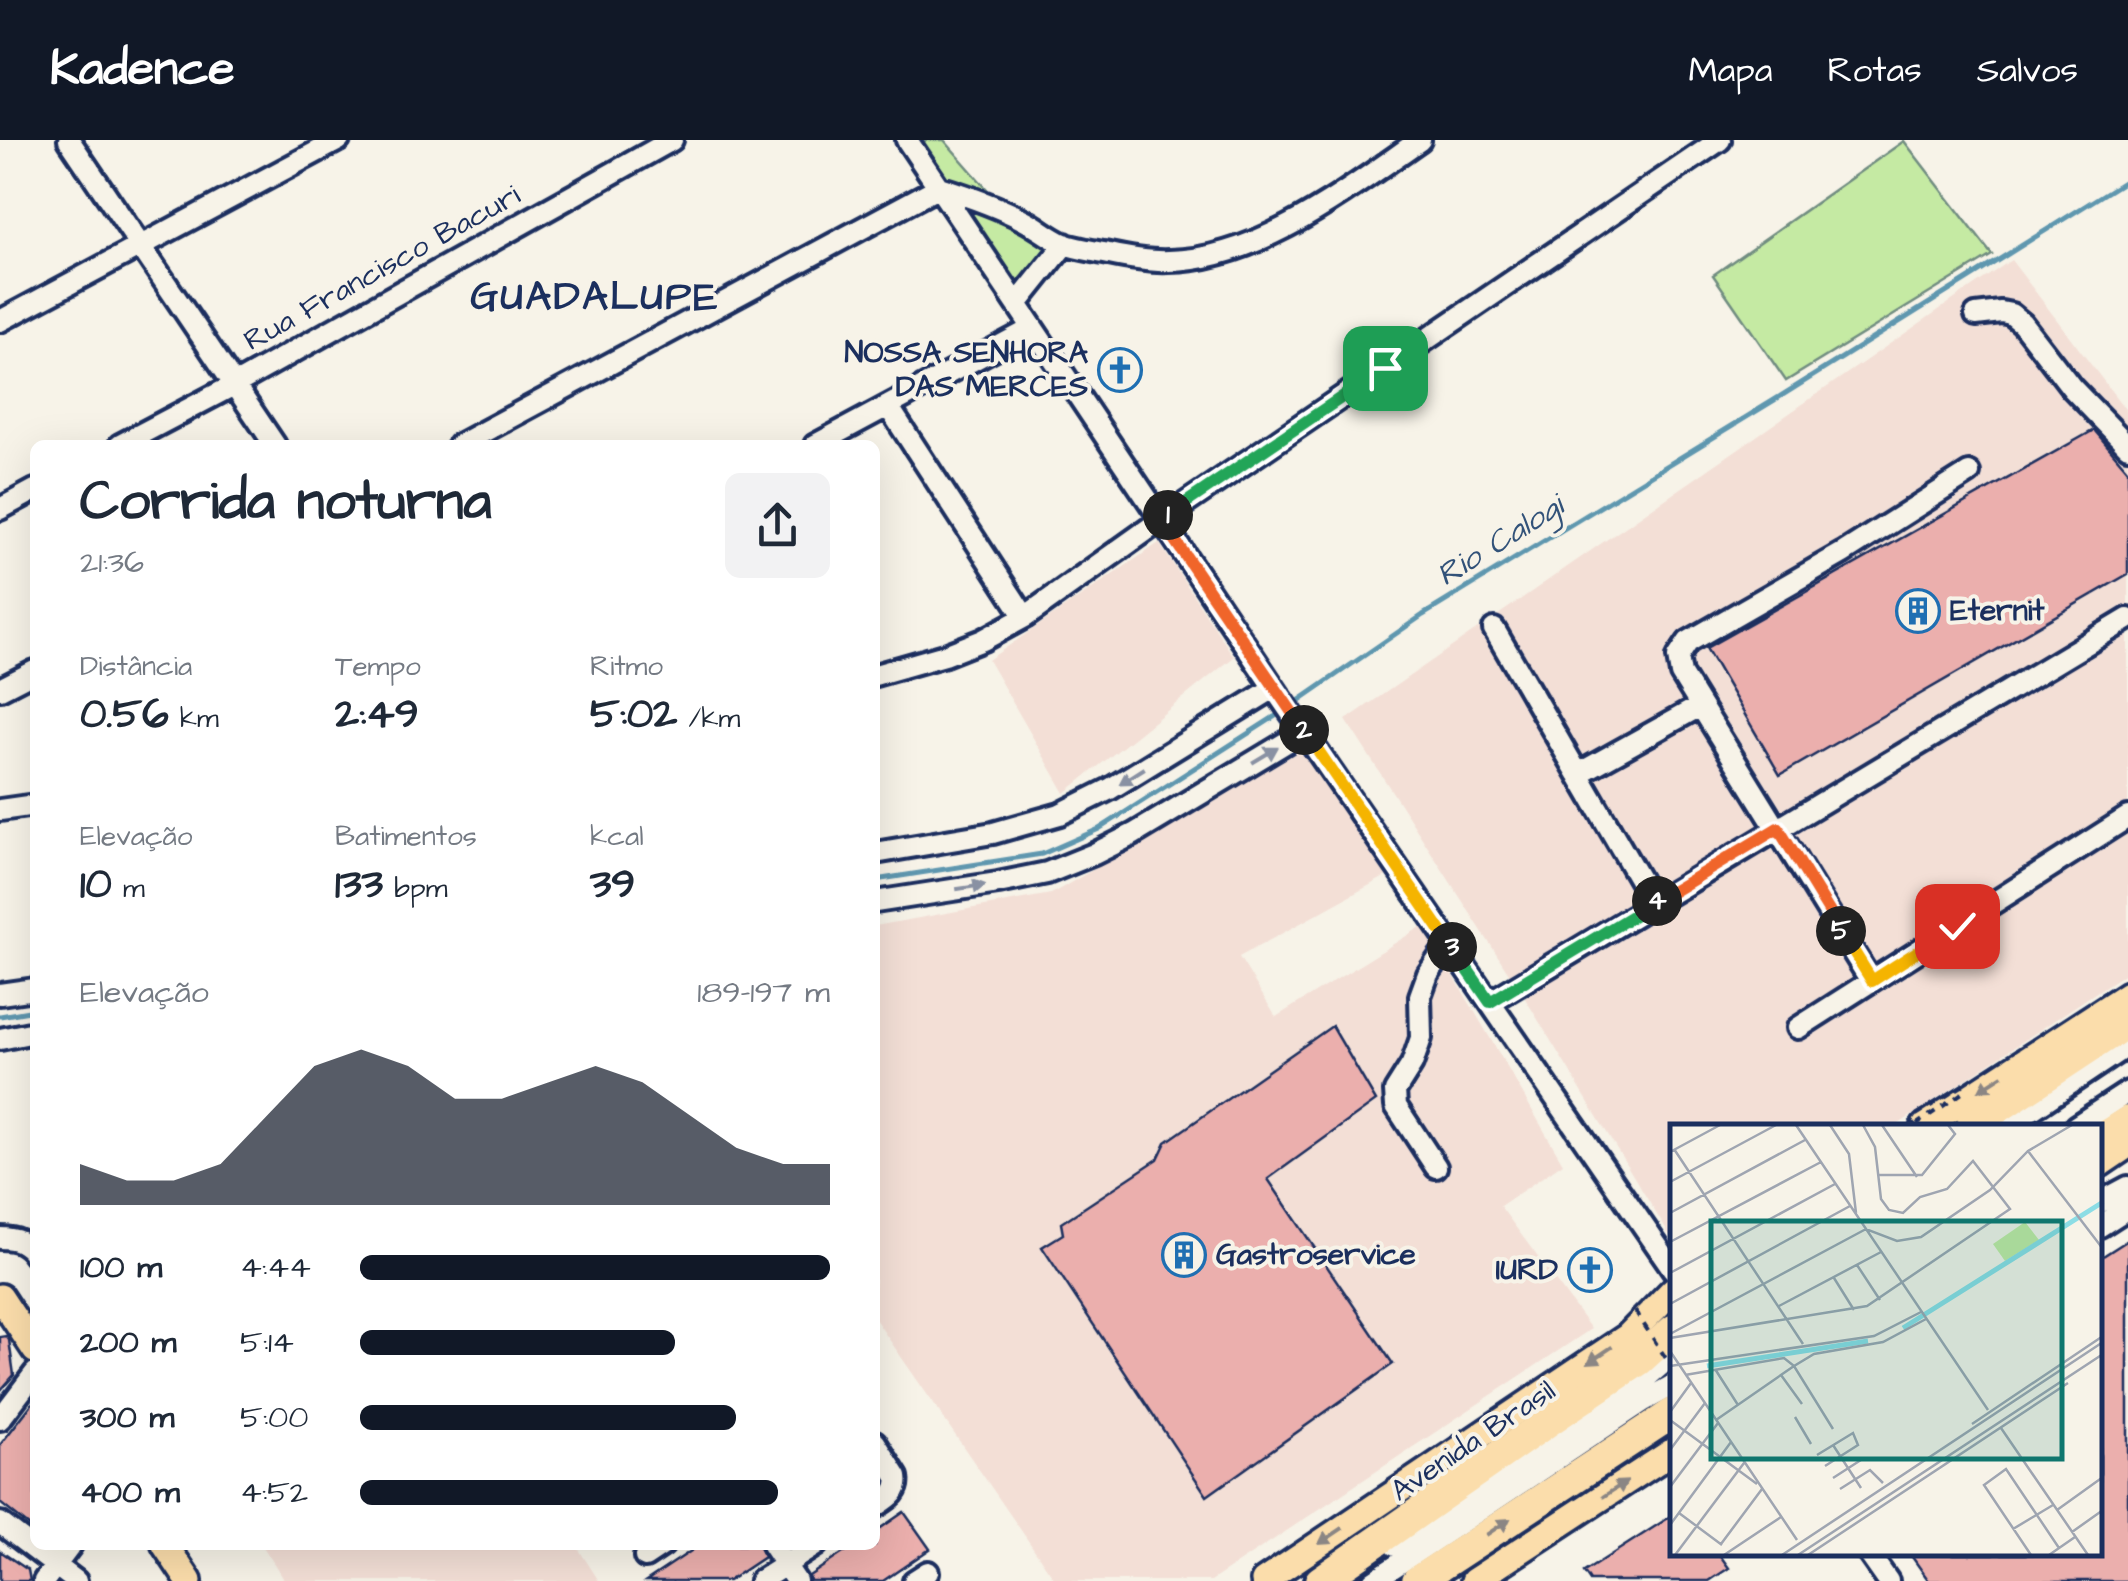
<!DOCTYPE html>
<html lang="pt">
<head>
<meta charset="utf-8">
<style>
  :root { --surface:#fff; --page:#f2f2f3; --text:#1f2937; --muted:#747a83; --accent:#111827 }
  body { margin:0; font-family:"Architects Daughter",sans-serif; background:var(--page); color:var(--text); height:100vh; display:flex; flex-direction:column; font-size:38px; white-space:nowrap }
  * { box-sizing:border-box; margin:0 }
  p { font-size:32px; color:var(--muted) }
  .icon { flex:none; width:55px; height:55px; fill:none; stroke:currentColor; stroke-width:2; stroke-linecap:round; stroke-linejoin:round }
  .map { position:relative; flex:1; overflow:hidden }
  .panel { position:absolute; left:30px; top:300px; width:850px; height:1110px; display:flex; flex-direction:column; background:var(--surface); border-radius:15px; box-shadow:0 10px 40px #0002 }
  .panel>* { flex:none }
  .pin { position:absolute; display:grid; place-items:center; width:85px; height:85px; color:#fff; margin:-42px; border-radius:20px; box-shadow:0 5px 15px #0006 }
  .km { position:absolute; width:50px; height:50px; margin:-25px; border-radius:50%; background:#222; color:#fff; font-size:28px; line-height:50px; text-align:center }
  .round { display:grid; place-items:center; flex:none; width:105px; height:105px; border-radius:15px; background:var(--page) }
  .headline { display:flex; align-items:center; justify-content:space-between; height:170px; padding:0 50px }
  h1 { font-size:55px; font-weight:700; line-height:75px }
  .figures { display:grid; grid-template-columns:repeat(3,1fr); gap:15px; height:170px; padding:10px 50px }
  .figures div { display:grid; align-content:center }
  .figures b { font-size:42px; font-weight:700 }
  .figures small { font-size:28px; font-weight:400 }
  .figures p { font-size:28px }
  .chart { height:280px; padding:20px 50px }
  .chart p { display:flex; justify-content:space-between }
  .chart svg { width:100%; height:180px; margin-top:10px; fill:var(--accent); opacity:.7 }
  ul { padding:0 50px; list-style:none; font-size:32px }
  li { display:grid; grid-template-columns:160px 120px 1fr; align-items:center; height:75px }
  li i { height:25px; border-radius:12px; background:var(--accent) }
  header { display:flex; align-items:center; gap:60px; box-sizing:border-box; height:140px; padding:0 50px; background:var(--accent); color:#fff }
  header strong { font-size:48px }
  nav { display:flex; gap:55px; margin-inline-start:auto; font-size:35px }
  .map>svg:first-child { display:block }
  .built { fill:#f3dfd6 }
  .green { fill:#c5eaa3; stroke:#708c80; stroke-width:2.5 }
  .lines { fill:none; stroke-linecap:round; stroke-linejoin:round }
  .stream { stroke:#5f97af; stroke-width:5 }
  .building { fill:#ebafad; stroke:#1b2f5e; stroke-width:2.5 }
  .minor-casing { stroke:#1b2f5e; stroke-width:28 }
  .major-casing { stroke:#1b2f5e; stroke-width:32 }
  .highway-casing { stroke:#1b2f5e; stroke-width:38 }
  .minor { stroke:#f7f3e8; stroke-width:20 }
  .major { stroke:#fbddab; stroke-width:25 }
  .highway { stroke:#fbddab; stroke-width:30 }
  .path-bridge { stroke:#1b2f5e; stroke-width:4; stroke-dasharray:8 8; stroke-linecap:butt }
  .oneway { fill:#8991a3 }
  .oneway2 { fill:#8b8684 }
  .split-1-casing { stroke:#fff; stroke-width:20 }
  .split-2-casing { stroke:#fff; stroke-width:20 }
  .split-3-casing { stroke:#fff; stroke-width:20 }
  .split-4-casing { stroke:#fff; stroke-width:20 }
  .split-5-casing { stroke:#fff; stroke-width:20 }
  .split-6-casing { stroke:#fff; stroke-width:20 }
  .split-1 { stroke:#22a559; stroke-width:12 }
  .split-2 { stroke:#f0652b; stroke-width:12 }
  .split-3 { stroke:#f5b400; stroke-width:12 }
  .split-4 { stroke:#22a559; stroke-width:12 }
  .split-5 { stroke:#f0652b; stroke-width:12 }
  .split-6 { stroke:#f5b400; stroke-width:12 }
  .labels { text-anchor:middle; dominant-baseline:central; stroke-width:8; stroke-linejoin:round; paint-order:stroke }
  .street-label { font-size:30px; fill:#1b2f5e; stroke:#f7f3e8 }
  .poi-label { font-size:30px; font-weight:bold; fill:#1b2f5e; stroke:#f7f3e8; text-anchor:end }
  .water-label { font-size:32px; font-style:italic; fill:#325279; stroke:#f7f3e8 }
  .district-label { font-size:40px; font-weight:bold; letter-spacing:2.5px; fill:#1b2f5e; stroke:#f7f3e8 }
  .inset-river { fill:none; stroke:#8cdde5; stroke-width:5 }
  .inset-road { fill:none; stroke:#9fa5b1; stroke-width:2.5 }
  .view { fill:#0f766e; fill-opacity:0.15; stroke:#0f766e; stroke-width:5 }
  .inset-edge { fill:none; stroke:#1b2f5e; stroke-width:5 }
</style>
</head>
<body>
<header>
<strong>Kadence</strong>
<nav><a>Mapa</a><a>Rotas</a><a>Salvos</a></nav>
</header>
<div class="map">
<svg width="2128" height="1441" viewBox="0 0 2128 1441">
  <rect width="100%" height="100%" fill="#f7f3e8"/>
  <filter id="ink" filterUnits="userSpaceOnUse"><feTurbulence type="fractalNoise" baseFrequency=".01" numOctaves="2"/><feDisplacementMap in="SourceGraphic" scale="20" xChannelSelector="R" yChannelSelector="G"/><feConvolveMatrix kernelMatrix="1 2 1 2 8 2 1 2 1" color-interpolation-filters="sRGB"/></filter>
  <g filter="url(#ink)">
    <path class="built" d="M2011,120L2128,273V831L1896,986H1673V1101L1523,855L1346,580Z
      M1159,403L1234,517L1065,653L988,520Z
      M1303,609L1390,734L1239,817L1276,877L1424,785L1563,1023L1500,1066L1591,1189L1211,1441H1056L875,1179V786L1051,754Z
      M262,1405H576L599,1441H285Z"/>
    <path class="green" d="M909,0H944L1022,89L1060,105L1019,151Z
      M1904,1L1992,115L1786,241L1713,135Z"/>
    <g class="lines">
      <path class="stream" d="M1294,564L1423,475L1776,259L2128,39
        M875,740L1042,714L1099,689L1285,570
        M0,876L35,870"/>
    </g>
    <path class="building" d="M2094,290L2128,330V434L1780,635L1706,508Z
      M1332,886L1376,961L1268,1039L1393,1224L1207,1356L1042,1107L1063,1094L1061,1083L1158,1019L1166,1002Z
      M2128,1100V1441H1929L1910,1414H2100V1118Z
      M6,1196L9,1200L14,1235L0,1251V1197Z
      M35,1260V1391L0,1363V1305Z
      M904,1372L930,1409L883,1441H810L809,1436L855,1405H875V1392Z
      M1673,1375V1414H1719L1729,1428L1709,1441H1590L1584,1432Z
      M700,1405H758L764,1417L728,1441H646Z
      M0,1411L28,1430L30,1441H0Z"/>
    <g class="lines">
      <g class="minor-casing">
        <path id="minor" d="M69,0L275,305
          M907,0L1278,554L1673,1129
          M1017,164L1065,104
          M1976,175L2001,172L2011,174L2022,183L2072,248L2128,306
          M0,181L339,0
          M888,266L1025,477
          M120,305L234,245L672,0
          M459,305L939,47C968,56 997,66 1024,80C1038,87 1050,98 1064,104C1077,109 1094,111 1109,114C1128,118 1149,122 1169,121C1259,120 1349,49 1420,0
          M815,305L1033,188
          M0,369L35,350
          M1494,489L1653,763
          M875,535L945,515L983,500L1025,477L1161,380L1720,0
          M0,549L35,531
          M1578,634L1700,566
          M0,670L35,665
          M875,713L993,693L1060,674L1110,649L1274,548
          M875,762L998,743L1047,733L1094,714L1134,694L1305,591
          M1871,841L1681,534L1678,517L1688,502L1843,413L1969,333
          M0,854L35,849
          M1490,862L2128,479
          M1798,888L2128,677
          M0,899L35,892
          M2007,986L2128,905
          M2076,986L2128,952
          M1436,1027L1396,966L1395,951L1412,924L1421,898L1420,856L1428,834L1449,803
          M2100,1062L2128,1047
          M2100,1086L2128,1068
          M0,1098C16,1098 26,1102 35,1115
          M0,1279L35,1233
          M875,1302L897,1337C900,1353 887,1359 875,1367
          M0,1383L76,1441
          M772,1405L796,1441
          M1395,1406L1631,1251L1673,1215
          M1869,1414L1888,1441
          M645,1417L663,1405
          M44,1441L71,1405
          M760,1441L816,1405
          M914,1441L928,1432
          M1373,1441L1644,1261L1673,1245"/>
      </g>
      <g class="major-casing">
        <path id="major" d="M1925,986L2128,854
          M2100,1024L2128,1005
          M0,1157L35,1210
          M165,1405L189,1441
          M1264,1441L1628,1196L1673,1150
          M1474,1441L1673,1311"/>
      </g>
      <g class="highway-casing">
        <path id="highway" d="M1971,986L2128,882
          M2100,999L2128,981
          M1320,1441L1552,1279L1640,1220L1673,1190
          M1417,1441L1673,1273"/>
      </g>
      <use href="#minor" class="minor"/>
      <use href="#major" class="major"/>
      <use href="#highway" class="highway"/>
      <path class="path-bridge" d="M1915,986L1910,979L1962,946L1965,951L1917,984
        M1635,1171L1673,1229"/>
    </g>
    <defs><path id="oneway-solid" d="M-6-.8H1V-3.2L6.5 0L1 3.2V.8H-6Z" transform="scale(2.5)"/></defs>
    <g class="oneway">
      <use href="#oneway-solid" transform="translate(1265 615) rotate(-31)"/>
      <use href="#oneway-solid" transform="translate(1132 636) rotate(148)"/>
      <use href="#oneway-solid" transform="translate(971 747) rotate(-9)"/>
    </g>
    <g class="oneway2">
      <use href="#oneway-solid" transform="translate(1991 943) rotate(147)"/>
      <use href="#oneway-solid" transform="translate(1600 1215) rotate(146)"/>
      <use href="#oneway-solid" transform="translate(1615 1349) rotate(-33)"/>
      <use href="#oneway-solid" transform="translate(1498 1387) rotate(-34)"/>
      <use href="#oneway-solid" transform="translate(1331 1396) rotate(146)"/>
    </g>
  </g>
  <g class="lines" filter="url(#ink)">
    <g class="split-1-casing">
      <path id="split-1" d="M1168,375L1385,228"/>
    </g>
    <g class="split-2-casing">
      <path id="split-2" d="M1168,375L1161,380L1304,590"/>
    </g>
    <g class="split-3-casing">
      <path id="split-3" d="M1304,590L1452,807"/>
    </g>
    <g class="split-4-casing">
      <path id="split-4" d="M1452,807L1490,862L1657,761"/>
    </g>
    <g class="split-5-casing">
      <path id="split-5" d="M1657,761L1778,688L1841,791"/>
    </g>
    <g class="split-6-casing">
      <path id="split-6" d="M1841,791L1872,841L1957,786"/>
    </g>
    <use href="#split-1" class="split-1"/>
    <use href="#split-2" class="split-2"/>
    <use href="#split-3" class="split-3"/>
    <use href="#split-4" class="split-4"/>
    <use href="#split-5" class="split-5"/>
    <use href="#split-6" class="split-6"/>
  </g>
  <defs>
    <g id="church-ring" transform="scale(2.25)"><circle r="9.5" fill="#f7f3e8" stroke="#1f6fb2" stroke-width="1.5"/><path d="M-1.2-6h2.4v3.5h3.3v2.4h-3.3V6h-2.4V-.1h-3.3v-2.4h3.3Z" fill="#1f6fb2"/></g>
    <g id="building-ring" transform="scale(2.25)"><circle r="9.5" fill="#f7f3e8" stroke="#1f6fb2" stroke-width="1.5"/><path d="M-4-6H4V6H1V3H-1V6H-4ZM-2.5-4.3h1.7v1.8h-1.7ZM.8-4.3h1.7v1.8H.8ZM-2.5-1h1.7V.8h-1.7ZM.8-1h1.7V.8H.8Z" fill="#1f6fb2"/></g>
  </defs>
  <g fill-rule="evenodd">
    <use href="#church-ring" x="1120" y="230"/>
    <use href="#building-ring" x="1918" y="471"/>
    <use href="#building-ring" x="1184" y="1115"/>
    <use href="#church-ring" x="1590" y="1130"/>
  </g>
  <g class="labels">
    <g class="street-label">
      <text transform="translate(382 128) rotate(-29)">Rua Francisco Bacuri</text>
      <text transform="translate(1473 1301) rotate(-34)">Avenida Brasil</text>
    </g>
    <g class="poi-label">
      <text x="1088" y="213">NOSSA SENHORA<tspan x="1088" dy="34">DAS MERCES</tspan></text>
      <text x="1950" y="471" text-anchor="start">Eternit</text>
      <text x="1216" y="1115" text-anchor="start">Gastroservice</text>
      <text x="1558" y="1130">IURD</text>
    </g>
    <g class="water-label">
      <text transform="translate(1500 401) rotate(-32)">Rio Calogi</text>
    </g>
    <g class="district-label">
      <text x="595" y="157">GUADALUPE</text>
    </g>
  </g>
  <g transform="translate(1670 984)">
    <rect width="432" height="432" fill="#f7f3e8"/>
    <path d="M355,98L369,116L335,137L323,120Z" fill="#c5eaa3"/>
    <path class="inset-river" d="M233,204L433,78M37,242L198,217"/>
    <path class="inset-road" d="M126,1L318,286M160,1L179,30L186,89M212,1L247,53M4,25L133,220M358,27L433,125M0,28L50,1M209,51H252L285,10L278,1M0,58L106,1M0,89L135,16M0,118L151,38M187,141L210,176M0,149L165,60M164,154L184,186M0,180L180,82M109,182L211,128M0,210L196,105L227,117L251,113L320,66L358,27L402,1M0,214L197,182L340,85L303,37L277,65L250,73L233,89L219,86L211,75L205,23L193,1M0,227L127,416M0,242L204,212L251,188M45,245L68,281M15,251L114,234L124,242L144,230L213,218L256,195M111,251L132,280M0,288L21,259M125,293L141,320M0,296L87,360M46,296L124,242L163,305M302,300L433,212M331,304L418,431M163,321L191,364M0,326L35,279M147,331L183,309L188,321L155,342M163,354L194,334M0,363L48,299M170,365L200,346L213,359M387,386L433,353M9,389L52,421M0,401L61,318M343,405L383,381M402,408L433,386M51,420L92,365M5,431L74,339M54,431L111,393M112,431L433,218M128,431L433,230M138,431L398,259M361,431L314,361L336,345L389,424M379,431L405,413"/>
    <path class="view" d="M41,97H392V335H41Z"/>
    <rect width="432" height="432" class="inset-edge"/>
  </g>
</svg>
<div class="pin" style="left:1385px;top:228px;background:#1e9e55"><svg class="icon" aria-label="arrive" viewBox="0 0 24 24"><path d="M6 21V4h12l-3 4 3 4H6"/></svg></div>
<div class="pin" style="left:1957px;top:786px;background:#d93025"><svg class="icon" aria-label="check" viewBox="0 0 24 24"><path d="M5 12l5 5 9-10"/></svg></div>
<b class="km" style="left:1168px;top:375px">1</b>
<b class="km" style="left:1304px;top:590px">2</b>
<b class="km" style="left:1452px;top:807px">3</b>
<b class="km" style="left:1657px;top:761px">4</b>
<b class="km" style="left:1841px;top:791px">5</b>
<section class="panel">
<div class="headline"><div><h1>Corrida noturna</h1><p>21:36</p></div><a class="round"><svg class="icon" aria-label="share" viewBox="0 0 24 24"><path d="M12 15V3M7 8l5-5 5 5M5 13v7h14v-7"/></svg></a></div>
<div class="figures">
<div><p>Distância</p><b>0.56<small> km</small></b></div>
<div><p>Tempo</p><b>2:49</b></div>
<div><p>Ritmo</p><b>5:02<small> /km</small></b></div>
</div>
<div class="figures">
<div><p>Elevação</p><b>10<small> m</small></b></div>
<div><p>Batimentos</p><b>133<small> bpm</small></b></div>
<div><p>kcal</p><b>39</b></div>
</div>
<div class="chart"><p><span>Elevação</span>189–197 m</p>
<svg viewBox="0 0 160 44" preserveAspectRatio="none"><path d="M0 44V34L10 38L20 38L30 34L40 22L50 10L60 6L70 10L80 18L90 18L100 14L110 10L120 14L130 22L140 30L150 34L160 34V44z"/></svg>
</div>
<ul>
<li><b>100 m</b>4:44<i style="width:100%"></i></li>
<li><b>200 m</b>5:14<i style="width:67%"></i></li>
<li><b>300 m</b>5:00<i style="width:80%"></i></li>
<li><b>400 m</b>4:52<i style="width:89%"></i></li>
</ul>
</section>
</div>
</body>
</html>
